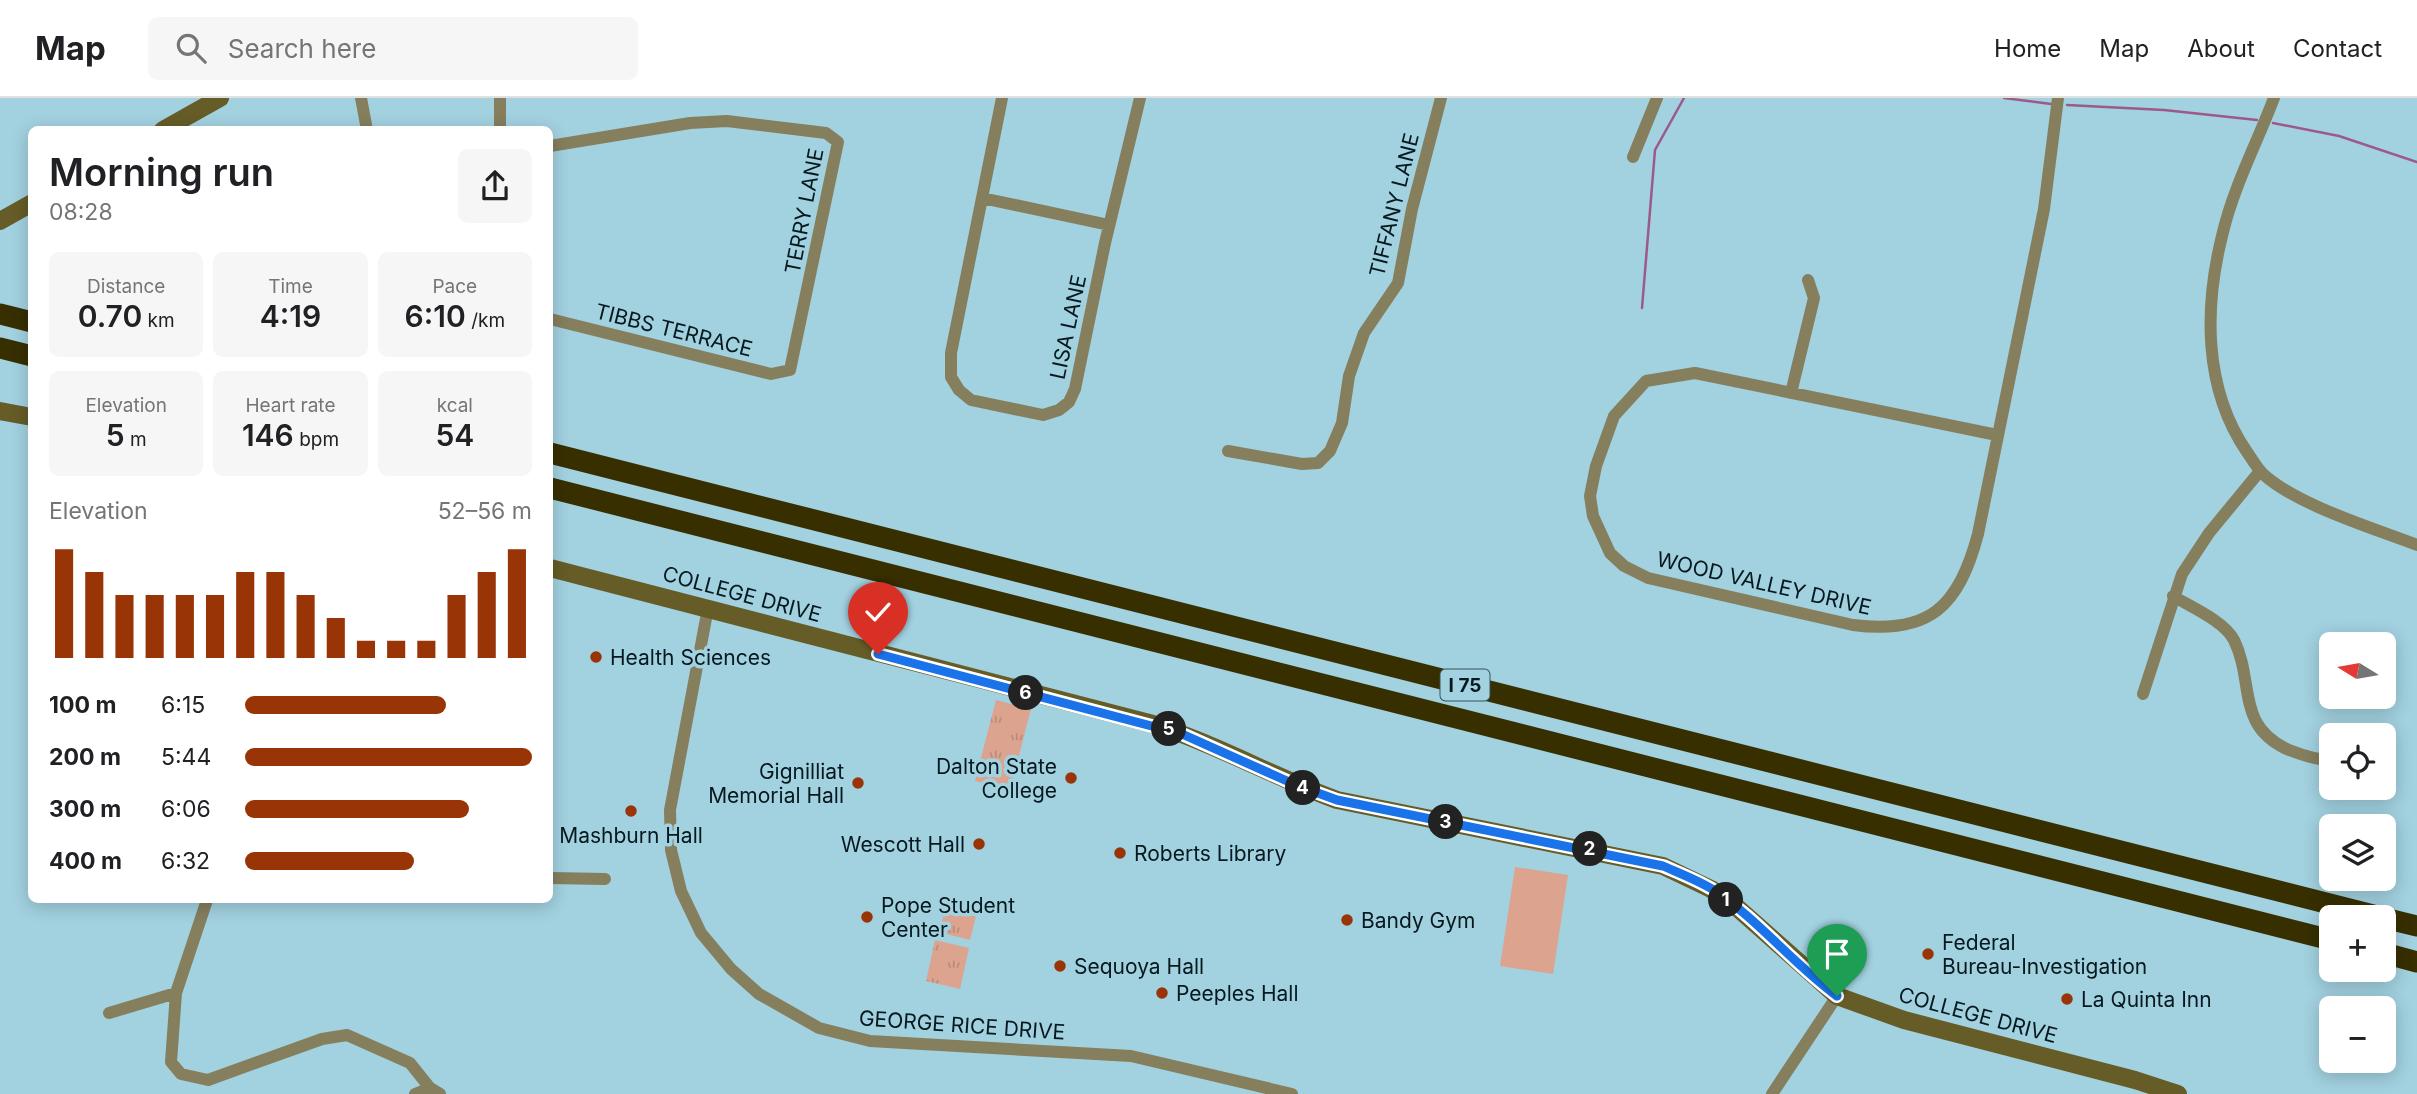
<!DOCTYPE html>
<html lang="en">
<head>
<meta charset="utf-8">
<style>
  :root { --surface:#fff; --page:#f6f6f6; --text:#202124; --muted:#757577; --line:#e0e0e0; --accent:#993407 }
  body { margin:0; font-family:Inter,sans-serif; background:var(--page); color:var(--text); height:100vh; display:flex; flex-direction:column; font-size:26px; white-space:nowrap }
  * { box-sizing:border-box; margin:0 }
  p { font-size:23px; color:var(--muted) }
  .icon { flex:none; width:38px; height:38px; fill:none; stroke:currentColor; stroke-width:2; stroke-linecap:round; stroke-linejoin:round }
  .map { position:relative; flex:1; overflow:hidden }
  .sheet { position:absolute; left:28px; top:28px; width:525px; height:777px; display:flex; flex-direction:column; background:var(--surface); border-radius:10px; box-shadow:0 4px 18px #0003 }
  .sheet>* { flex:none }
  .needle { width:46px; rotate:281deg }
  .fabs { position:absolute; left:2319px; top:534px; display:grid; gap:14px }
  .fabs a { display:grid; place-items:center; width:77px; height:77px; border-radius:10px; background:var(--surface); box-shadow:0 4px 18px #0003; font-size:35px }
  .pin { position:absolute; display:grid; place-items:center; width:60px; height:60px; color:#fff; margin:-72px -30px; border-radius:50% 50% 50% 0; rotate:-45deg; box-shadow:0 0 7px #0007 }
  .pin .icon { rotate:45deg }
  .km { position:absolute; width:35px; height:35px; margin:-18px; border-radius:50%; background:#222; color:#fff; font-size:19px; line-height:35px; text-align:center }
  .round { display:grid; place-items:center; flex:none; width:74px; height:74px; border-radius:10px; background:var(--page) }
  .headline { display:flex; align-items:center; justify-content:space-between; height:119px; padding:0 21px }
  h1 { font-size:38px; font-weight:600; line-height:52px }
  .stats { display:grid; grid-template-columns:repeat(3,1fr); gap:10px; height:119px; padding:7px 21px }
  .stats div { display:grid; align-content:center; border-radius:10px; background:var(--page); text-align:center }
  .stats b { font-size:30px; font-weight:600 }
  .stats small { font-size:19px; font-weight:400 }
  .stats p { font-size:19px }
  .chart { height:196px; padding:14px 21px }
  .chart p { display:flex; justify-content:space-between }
  .chart svg { width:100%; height:126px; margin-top:7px; stroke:var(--accent); stroke-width:6 }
  ul { padding:0 21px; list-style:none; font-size:23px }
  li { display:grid; grid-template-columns:112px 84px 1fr; align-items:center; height:52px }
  li i { height:18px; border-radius:9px; background:var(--accent) }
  header { display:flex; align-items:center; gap:42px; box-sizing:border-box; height:98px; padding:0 35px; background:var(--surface); border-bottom:2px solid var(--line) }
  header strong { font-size:33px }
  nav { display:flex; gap:38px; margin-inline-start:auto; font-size:24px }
  .search { width:490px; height:63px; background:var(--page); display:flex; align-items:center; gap:18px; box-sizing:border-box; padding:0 24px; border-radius:10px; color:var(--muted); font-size:26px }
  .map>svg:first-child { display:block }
  .grass { fill:url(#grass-tufts) }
  .park { fill:#dca38f }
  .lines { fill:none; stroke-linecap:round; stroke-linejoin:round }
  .stream { stroke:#9d5988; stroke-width:2.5 }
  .street { stroke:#857f5e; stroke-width:12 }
  .secondary { stroke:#655c27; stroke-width:18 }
  .highway { stroke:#372f00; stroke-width:21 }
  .route-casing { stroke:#fff; stroke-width:14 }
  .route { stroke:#1a73e8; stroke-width:9 }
  .poi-dot { fill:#993407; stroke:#a2d1e0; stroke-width:2.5 }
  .labels { text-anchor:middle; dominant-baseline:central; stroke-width:7; stroke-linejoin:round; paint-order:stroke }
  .shield { fill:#a2d1e0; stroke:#365058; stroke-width:2 }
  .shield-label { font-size:19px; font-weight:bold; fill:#07191e }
  .street-label { font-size:21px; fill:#07191e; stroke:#a2d1e0 }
  .poi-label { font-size:21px; fill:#07191e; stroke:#a2d1e0; text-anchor:start }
</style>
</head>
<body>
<header>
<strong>Map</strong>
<div class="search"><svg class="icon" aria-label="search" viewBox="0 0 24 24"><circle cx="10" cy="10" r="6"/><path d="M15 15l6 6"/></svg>Search here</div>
<nav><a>Home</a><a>Map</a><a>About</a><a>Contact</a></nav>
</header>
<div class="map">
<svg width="2417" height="996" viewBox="0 0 2417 996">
  <defs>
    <pattern id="grass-tufts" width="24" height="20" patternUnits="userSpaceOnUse" patternTransform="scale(1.75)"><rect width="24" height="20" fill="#dca38f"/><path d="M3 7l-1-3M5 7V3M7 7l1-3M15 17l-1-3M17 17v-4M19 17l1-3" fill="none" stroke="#bb8c7b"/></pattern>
  </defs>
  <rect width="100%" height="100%" fill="#a2d1e0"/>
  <path class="grass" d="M996,602L1031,611L1010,692L975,683Z
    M945,811L976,818L970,842L939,834Z
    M935,842L969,850L960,891L926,883Z"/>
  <path class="park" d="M1515,769L1568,777L1553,876L1500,868Z"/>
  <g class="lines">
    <path class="stream" d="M2004,0L2051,6
      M2067,7L2164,12L2257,22
      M2273,25L2339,38L2417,64
      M1642,210L1655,52L1684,0"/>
    <path class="street" d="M361,0L367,32
      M500,0V32
      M1002,0L951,255V279L959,292L971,302L1043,317L1059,312L1069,304L1075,291L1105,145L1140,0
      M2274,0C2257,45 2234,88 2223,134C2204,208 2203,290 2247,354C2252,361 2257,370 2263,376C2297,407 2373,430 2417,447
      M550,48L690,25L727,23L826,35L838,44L790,272L771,276L550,221
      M1633,59L1657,0
      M982,100L1109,127
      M1791,295L1814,200L1808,182
      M1997,337L1695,275L1646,283L1614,318L1596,368L1590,398L1593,418L1610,455L1624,468L1648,480L1853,527C1930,537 1959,508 1978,436L2044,111L2058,0
      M1228,353L1302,366L1318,365L1330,353L1342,325L1349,278L1364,235L1398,185L1412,111L1441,0
      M2173,498C2191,509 2224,523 2234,542C2255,585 2235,628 2289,652C2302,657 2318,662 2331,662
      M708,510L670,712L671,752L681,793L701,835L731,871L759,896L819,930L870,943L1131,958L1292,996
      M2143,596L2182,476L2209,435L2260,373
      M550,780L605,781
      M207,802L176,895L171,964L181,976L208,982L322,941L347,937L410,965L430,990L440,996
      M109,915L176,895
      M415,996L430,990
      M1772,996L1837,898"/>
    <path class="secondary" d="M163,32L220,0
      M0,123L32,105
      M0,313L32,319
      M550,470L1153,626C1216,646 1274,679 1337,702L1663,768L1711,791L1733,806L1837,898L1904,922L2135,982L2178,996"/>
    <path class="highway" d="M0,216L32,224
      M0,250L32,258
      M550,355L2381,819
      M550,390L2331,842
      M2384,820L2417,828
      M2384,855L2417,864"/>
  </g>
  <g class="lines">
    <g class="route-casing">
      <path id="route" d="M878,556L1182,636L1296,687L1337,702L1663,768C1679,775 1697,782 1712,791C1758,821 1793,866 1837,898"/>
    </g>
    <use href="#route" class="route"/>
  </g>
  <g class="poi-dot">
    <circle cx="596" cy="559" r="7"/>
    <circle cx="1071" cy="680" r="7"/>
    <circle cx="858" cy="685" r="7"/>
    <circle cx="631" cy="713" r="7"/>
    <circle cx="979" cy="746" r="7"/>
    <circle cx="1120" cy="755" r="7"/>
    <circle cx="867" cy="819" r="7"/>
    <circle cx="1347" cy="822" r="7"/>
    <circle cx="1928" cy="856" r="7"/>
    <circle cx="1060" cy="868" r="7"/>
    <circle cx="1162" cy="895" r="7"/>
    <circle cx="2067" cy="901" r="7"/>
  </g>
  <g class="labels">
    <rect class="shield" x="1440.5" y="571.5" width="49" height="31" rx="5"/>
    <g class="shield-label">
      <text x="1465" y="587">I 75</text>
    </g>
    <g class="street-label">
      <text transform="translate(1394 107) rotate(-76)">TIFFANY LANE</text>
      <text transform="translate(804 113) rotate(-79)">TERRY LANE</text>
      <text transform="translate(1068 229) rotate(-78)">LISA LANE</text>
      <text transform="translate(674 232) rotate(14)">TIBBS TERRACE</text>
      <text transform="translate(1764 485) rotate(13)">WOOD VALLEY DRIVE</text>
      <text transform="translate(742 496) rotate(15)">COLLEGE DRIVE</text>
      <text transform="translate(1978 917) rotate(15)">COLLEGE DRIVE</text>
      <text transform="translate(962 927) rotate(4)">GEORGE RICE DRIVE</text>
    </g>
    <g class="poi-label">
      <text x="610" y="559">Health Sciences</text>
      <text x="1057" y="668" text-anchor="end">Dalton State<tspan x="1057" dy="24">College</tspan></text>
      <text x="844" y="673" text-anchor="end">Gignilliat<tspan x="844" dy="24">Memorial Hall</tspan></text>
      <text x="631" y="737" text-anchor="middle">Mashburn Hall</text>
      <text x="965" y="746" text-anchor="end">Wescott Hall</text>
      <text x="1134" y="755">Roberts Library</text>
      <text x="881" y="807">Pope Student<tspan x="881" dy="24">Center</tspan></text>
      <text x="1361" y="822">Bandy Gym</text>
      <text x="1942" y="844">Federal<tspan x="1942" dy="24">Bureau-Investigation</tspan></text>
      <text x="1074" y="868">Sequoya Hall</text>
      <text x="1176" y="895">Peeples Hall</text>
      <text x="2081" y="901">La Quinta Inn</text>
    </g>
  </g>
</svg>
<div class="fabs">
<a><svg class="needle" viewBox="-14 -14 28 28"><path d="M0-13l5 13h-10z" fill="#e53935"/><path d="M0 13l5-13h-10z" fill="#757577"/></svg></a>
<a><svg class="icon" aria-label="locate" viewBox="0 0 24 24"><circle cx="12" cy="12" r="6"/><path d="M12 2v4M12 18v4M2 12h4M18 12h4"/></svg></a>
<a><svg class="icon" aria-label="layers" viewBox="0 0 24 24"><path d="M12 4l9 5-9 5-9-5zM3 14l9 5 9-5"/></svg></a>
<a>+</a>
<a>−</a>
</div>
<div class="pin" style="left:1837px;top:898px;background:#1e9e55"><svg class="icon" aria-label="arrive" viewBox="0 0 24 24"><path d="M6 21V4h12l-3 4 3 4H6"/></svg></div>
<div class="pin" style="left:878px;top:556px;background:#d93025"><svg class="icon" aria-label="check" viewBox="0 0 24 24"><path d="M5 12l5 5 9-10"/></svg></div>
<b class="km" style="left:1726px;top:802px">1</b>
<b class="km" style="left:1590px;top:751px">2</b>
<b class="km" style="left:1446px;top:724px">3</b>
<b class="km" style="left:1303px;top:690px">4</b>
<b class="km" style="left:1169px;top:631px">5</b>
<b class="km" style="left:1026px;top:595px">6</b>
<section class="sheet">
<div class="headline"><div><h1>Morning run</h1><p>08:28</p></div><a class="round"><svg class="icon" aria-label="share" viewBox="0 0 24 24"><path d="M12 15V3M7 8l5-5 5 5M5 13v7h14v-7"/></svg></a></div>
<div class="stats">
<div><p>Distance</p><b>0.70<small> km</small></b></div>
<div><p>Time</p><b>4:19</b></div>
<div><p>Pace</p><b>6:10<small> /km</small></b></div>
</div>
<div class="stats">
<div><p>Elevation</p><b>5<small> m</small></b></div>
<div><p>Heart rate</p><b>146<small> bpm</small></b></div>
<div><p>kcal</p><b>54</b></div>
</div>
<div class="chart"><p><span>Elevation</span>52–56 m</p>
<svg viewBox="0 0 160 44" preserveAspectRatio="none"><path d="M5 44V6M15 44V14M25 44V22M35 44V22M45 44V22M55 44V22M65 44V14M75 44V14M85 44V22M95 44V30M105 44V38M115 44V38M125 44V38M135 44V22M145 44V14M155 44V6"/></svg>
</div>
<ul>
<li><b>100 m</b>6:15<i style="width:70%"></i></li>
<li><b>200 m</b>5:44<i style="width:100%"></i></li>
<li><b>300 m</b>6:06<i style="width:78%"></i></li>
<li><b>400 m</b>6:32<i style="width:59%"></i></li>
</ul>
</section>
</div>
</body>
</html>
